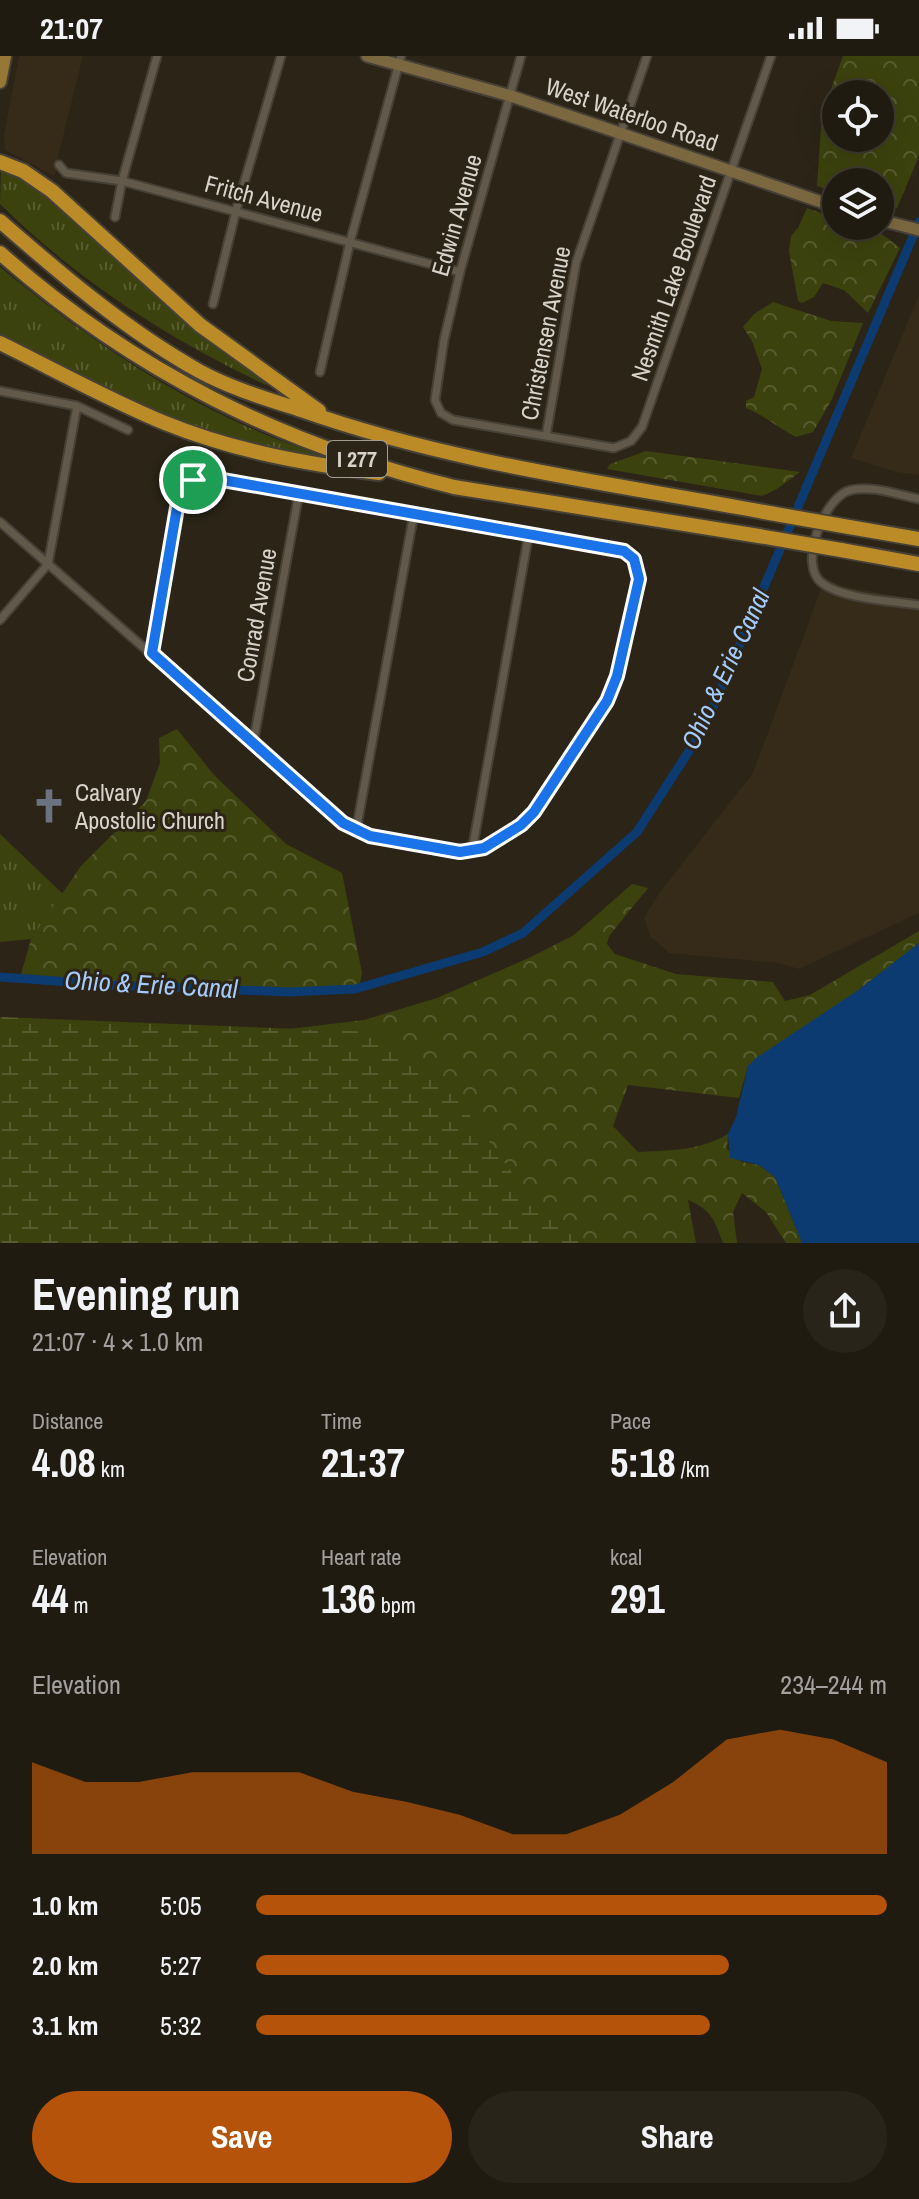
<!DOCTYPE html>
<html lang="en">
<head>
<meta charset="utf-8">
<style>
  :root { --surface:#201b11; --page:#28241a; --text:#f1f3f6; --muted:#a2a19f; --line:#3d3931; --accent:#b45309 }
  body { margin:0; font-family:"Archivo Narrow",sans-serif; background:var(--page); color:var(--text); height:100vh; display:flex; flex-direction:column; font-size:30px; white-space:nowrap }
  * { box-sizing:border-box; margin:0 }
  p { font-size:26px; color:var(--muted) }
  .icon { flex:none; width:44px; height:44px; fill:none; stroke:currentColor; stroke-width:2; stroke-linecap:round; stroke-linejoin:round }
  .map { position:relative; height:1187px; overflow:hidden }
  .drawer { display:flex; flex-direction:column; background:var(--surface); flex:1 }
  .drawer>* { flex:none }
  .buttons { position:absolute; left:822px; top:24px; display:grid; gap:16px }
  .buttons a { display:grid; place-items:center; width:72px; height:72px; border-radius:50%; background:var(--surface); box-shadow:0 8px 32px #0002,0 0 0 2px var(--line); font-size:40px }
  .pin { position:absolute; display:grid; place-items:center; width:68px; height:68px; color:#fff; margin:-34px; border:4px solid #fff; border-radius:50%; box-shadow:0 2px 8px #0007 }
  .round { display:grid; place-items:center; flex:none; width:84px; height:84px; border-radius:42px; background:var(--page) }
  .headline { display:flex; align-items:center; justify-content:space-between; height:136px; padding:0 32px }
  h1 { font-size:44px; font-weight:700; line-height:60px }
  .metrics { display:grid; grid-template-columns:repeat(3,1fr); gap:12px; height:136px; padding:8px 32px }
  .metrics div { display:grid; align-content:center }
  .metrics b { font-size:40px; font-weight:700 }
  .metrics small { font-size:22px; font-weight:400 }
  .metrics p { font-size:22px }
  .chart { height:224px; padding:16px 32px }
  .chart p { display:flex; justify-content:space-between }
  .chart svg { width:100%; height:144px; margin-top:8px; fill:var(--accent); opacity:.7 }
  .cta { display:flex; gap:16px; margin-top:auto; padding:16px 32px }
  .cta a { flex:1; height:92px; border-radius:48px; background:var(--accent); color:#fff; font-size:32px; font-weight:700; line-height:92px; text-align:center }
  .cta a+a { background:var(--page); color:var(--text) }
  ul { padding:0 32px; list-style:none; font-size:26px }
  li { display:grid; grid-template-columns:128px 96px 1fr; align-items:center; height:60px }
  li i { height:20px; border-radius:10px; background:var(--accent) }
  .status { display:flex; justify-content:space-between; align-items:center; height:56px; padding:0 40px; background:var(--surface); direction:ltr }
  .status svg { height:22px; fill:currentColor }
  .map>svg:first-child { display:block }
  .built { fill:#362b18 }
  .grass { fill:url(#grass-tufts) }
  .forest { fill:url(#forest-crowns); fill-rule:evenodd }
  .wetland { fill:url(#wetland-marsh) }
  .water { fill:#0c3b71 }
  .lines { fill:none; stroke-linecap:round; stroke-linejoin:round }
  .canal { stroke:#0c3b71; stroke-width:9 }
  .minor-casing { stroke:#474037; stroke-width:11 }
  .secondary-casing { stroke:#474037; stroke-width:15 }
  .primary-casing { stroke:#474037; stroke-width:16 }
  .motorway-casing { stroke:#474037; stroke-width:18 }
  .minor { stroke:#62594b; stroke-width:7 }
  .secondary { stroke:#7c6840; stroke-width:11 }
  .primary { stroke:#977735; stroke-width:12 }
  .motorway { stroke:#ba8b27; stroke-width:14 }
  .motorway-bridge-casing { stroke:#474037; stroke-width:18; stroke-linecap:butt }
  .motorway-bridge { stroke:#ba8b27; stroke-width:14 }
  .route-casing { stroke:#fff; stroke-width:16 }
  .route { stroke:#1a73e8; stroke-width:10 }
  .labels { text-anchor:middle; dominant-baseline:central; stroke-width:6; stroke-linejoin:round; paint-order:stroke }
  .shield { fill:#2b2417; stroke:#a39e94; stroke-width:2 }
  .shield-label { font-size:22px; font-weight:bold; fill:#d7d2ca }
  .street-label { font-size:24px; fill:#d7d2ca; stroke:#2b2417 }
  .poi-label { font-size:24px; fill:#d7d2ca; stroke:#2b2417; text-anchor:start }
  .water-label { font-size:26px; font-style:italic; fill:#a5cbfd; stroke:#2b2417 }
</style>
</head>
<body>
<div class="status"><b>21:07</b><svg viewBox="0 0 49 12"><path d="M0 12V9h3v3zM5 12V6h3v6zM10 12V3h3v9zM15 12V0h3v12zM26 1h20v11H26zM47 4h2v5h-2z"/></svg></div>
<div class="map">
<svg width="919" height="1187" viewBox="0 0 919 1187">
  <defs>
    <pattern id="grass-tufts" width="24" height="20" patternUnits="userSpaceOnUse" patternTransform="scale(2)"><rect width="24" height="20" fill="#3c420e"/><path d="M3 7l-1-3M5 7V3M7 7l1-3M15 17l-1-3M17 17v-4M19 17l1-3" fill="none" stroke="#575c30"/></pattern>
    <pattern id="forest-crowns" width="20" height="18" patternUnits="userSpaceOnUse" patternTransform="scale(2)"><rect width="20" height="18" fill="#3c420e"/><path d="M2 6a3 3 0 1 1 6 0M12 15a3 3 0 1 1 6 0" fill="none" stroke="#575c30"/></pattern>
    <pattern id="wetland-marsh" width="20" height="14" patternUnits="userSpaceOnUse" patternTransform="scale(2)"><rect width="20" height="14" fill="#3c420e"/><path d="M1 5h8M5 5V1M11 12h8M15 12V8" fill="none" stroke="#575c30"/></pattern>
  </defs>
  <rect width="100%" height="100%" fill="#2b2417"/>
  <path class="built" d="M19,0H83L58,101L59,109L54,120L5,94L4,79Z
    M919,239V419L896,416L851,402Z
    M825,522L842,530L919,544V857L799,913L778,907L669,897L650,880L644,862L660,836L753,717Z"/>
  <path class="grass" d="M1,113L11,115L51,142L152,235L210,284L267,326L266,329C168,283 77,224 0,148Z
    M0,211C76,274 158,331 248,371C274,383 302,392 329,402L328,405C296,398 263,393 232,383C151,358 76,320 0,283Z
    M0,778L63,838L31,883L0,886Z"/>
  <path class="forest" d="M843,0H919V100L897,152L880,147V126H836V136L817,130L822,58ZM880,38V82H836V38Z
    M807,152L836,162V170C873,170 872,170 900,192L868,257L844,234L823,227L814,241L802,247L798,245L789,195L791,180L798,172Z
    M773,246L831,265L863,267L832,343L813,376L796,381C778,372 764,359 746,352V345L754,341L762,313L752,285L743,271L754,258Z
    M646,395L800,416L777,433L762,440L607,413L610,408Z
    M177,673L214,719L286,788L342,817L362,917L359,932C246,938 133,930 20,922L31,883L81,810L146,745L160,707L159,682Z
    M632,828L648,832L609,880L607,888L615,898L676,918L773,926L785,945L810,939L919,875V887L911,894L857,935L748,1010L739,1042L628,1029L613,1070L638,1096C668,1095 702,1094 728,1078L727,1093L742,1106L759,1109L775,1121L802,1187H786L766,1156L742,1137L733,1156L737,1187H723C715,1165 711,1153 688,1144L696,1187H587L539,1155L444,1024L289,973L364,964L437,942L531,901L574,879Z"/>
  <path class="wetland" d="M0,961L372,976L444,1024L539,1154L587,1187H0Z"/>
  <path class="water" d="M919,887V1187H802L775,1121L759,1109L730,1102L728,1078L736,1061L748,1010L756,1002L857,935Z"/>
  <g class="lines">
    <path class="canal" d="M0,921L112,929L289,936L355,933L483,896L523,877L637,776L705,670L919,166"/>
    <g class="minor-casing">
      <path id="minor" d="M521,0L460,216L444,284L435,344L441,357L453,364L614,392L631,385L642,371L771,0
        M59,109L66,117L122,125L460,216
        M115,161L122,125L157,0
        M213,248L236,155L281,0
        M320,316L350,186L401,0
        M0,335L77,350L128,374
        M546,380L576,207L647,0
        M919,443C899,439 872,429 851,434C825,439 797,509 822,527C842,543 893,545 919,549
        M0,466L350,772L370,780L452,796L484,792L529,762L607,645C618,621 642,540 638,516C637,509 635,504 630,499L616,493L200,422L188,427L179,440L152,597
        M0,564L48,508L77,350
        M253,688L299,437
        M356,775L414,457
        M472,795L529,477"/>
    </g>
    <g class="secondary-casing">
      <path id="secondary" d="M367,0L511,40L836,151
        M880,164L919,174"/>
    </g>
    <g class="primary-casing">
      <path id="primary" d="M0,26L5,0"/>
    </g>
    <g class="motorway-casing">
      <path id="motorway" d="M0,106L23,115L52,135L200,269L319,355
        M0,165C62,219 126,274 199,315C230,332 267,343 301,354C450,407 609,427 764,456
        M0,197C132,314 282,389 454,431L759,480
        M0,287C55,314 109,344 165,367C234,395 306,408 379,417
        M849,471L919,483
        M841,494L919,508"/>
    </g>
    <use href="#minor" class="minor"/>
    <use href="#secondary" class="secondary"/>
    <use href="#primary" class="primary"/>
    <use href="#motorway" class="motorway"/>
    <g class="motorway-bridge-casing">
      <path id="motorway-bridge" d="M764,456L849,471
        M759,480L841,494"/>
    </g>
    <use href="#motorway-bridge" class="motorway-bridge"/>
  </g>
  <g class="lines">
    <g class="route-casing">
      <path id="route" d="M206,421L624,495L634,503L639,523L617,620L607,645L534,756L521,769L484,792L460,796L370,780L343,767L152,597L179,440L188,427Z"/>
    </g>
    <use href="#route" class="route"/>
  </g>
  <defs>
    <g id="church-bare" transform="scale(2.76)"><path d="M-1.2-6h2.4v3.5h3.3v2.4h-3.3V6h-2.4V-.1h-3.3v-2.4h3.3Z" fill="#6b7280" stroke="#2b2417" stroke-width="2.5" paint-order="stroke"/></g>
  </defs>
  <g fill-rule="evenodd">
    <use href="#church-bare" x="49" y="750"/>
  </g>
  <g class="labels">
    <rect class="shield" x="327" y="385" width="60" height="36" rx="6"/>
    <g class="shield-label">
      <text x="357" y="403">I 277</text>
    </g>
    <g class="street-label">
      <text transform="translate(632 58) rotate(19)">West Waterloo Road</text>
      <text transform="translate(264 142) rotate(15)">Fritch Avenue</text>
      <text transform="translate(456 159) rotate(-74)">Edwin Avenue</text>
      <text transform="translate(673 222) rotate(-71)">Nesmith Lake Boulevard</text>
      <text transform="translate(545 277) rotate(-79)">Christensen Avenue</text>
      <text transform="translate(256 559) rotate(-80)">Conrad Avenue</text>
    </g>
    <g class="poi-label">
      <text x="75" y="736">Calvary<tspan x="75" dy="28">Apostolic Church</tspan></text>
    </g>
    <g class="water-label">
      <text transform="translate(725 613) rotate(-65)">Ohio &amp; Erie Canal</text>
      <text transform="translate(151 928) rotate(3)">Ohio &amp; Erie Canal</text>
    </g>
  </g>
</svg>
<div class="buttons">
<a><svg class="icon" aria-label="locate" viewBox="0 0 24 24"><circle cx="12" cy="12" r="6"/><path d="M12 2v4M12 18v4M2 12h4M18 12h4"/></svg></a>
<a><svg class="icon" aria-label="layers" viewBox="0 0 24 24"><path d="M12 4l9 5-9 5-9-5zM3 14l9 5 9-5"/></svg></a>
</div>
<div class="pin" style="left:193px;top:424px;background:#1e9e55"><svg class="icon" aria-label="arrive" viewBox="0 0 24 24"><path d="M6 21V4h12l-3 4 3 4H6"/></svg></div>
</div>
<section class="drawer">
<div class="headline"><div><h1>Evening run</h1><p>21:07 · 4 × 1.0 km</p></div><a class="round"><svg class="icon" aria-label="share" viewBox="0 0 24 24"><path d="M12 15V3M7 8l5-5 5 5M5 13v7h14v-7"/></svg></a></div>
<div class="metrics">
<div><p>Distance</p><b>4.08<small> km</small></b></div>
<div><p>Time</p><b>21:37</b></div>
<div><p>Pace</p><b>5:18<small> /km</small></b></div>
</div>
<div class="metrics">
<div><p>Elevation</p><b>44<small> m</small></b></div>
<div><p>Heart rate</p><b>136<small> bpm</small></b></div>
<div><p>kcal</p><b>291</b></div>
</div>
<div class="chart"><p><span>Elevation</span>234–244 m</p>
<svg viewBox="0 0 160 44" preserveAspectRatio="none"><path d="M0 44V16L10 22L20 22L30 19L40 19L50 19L60 25L70 28L80 32L90 38L100 38L110 32L120 22L130 9L140 6L150 9L160 16V44z"/></svg>
</div>
<ul>
<li><b>1.0 km</b>5:05<i style="width:100%"></i></li>
<li><b>2.0 km</b>5:27<i style="width:75%"></i></li>
<li><b>3.1 km</b>5:32<i style="width:72%"></i></li>
</ul>
<div class="cta"><a>Save</a><a>Share</a></div>
</section>
</body>
</html>
